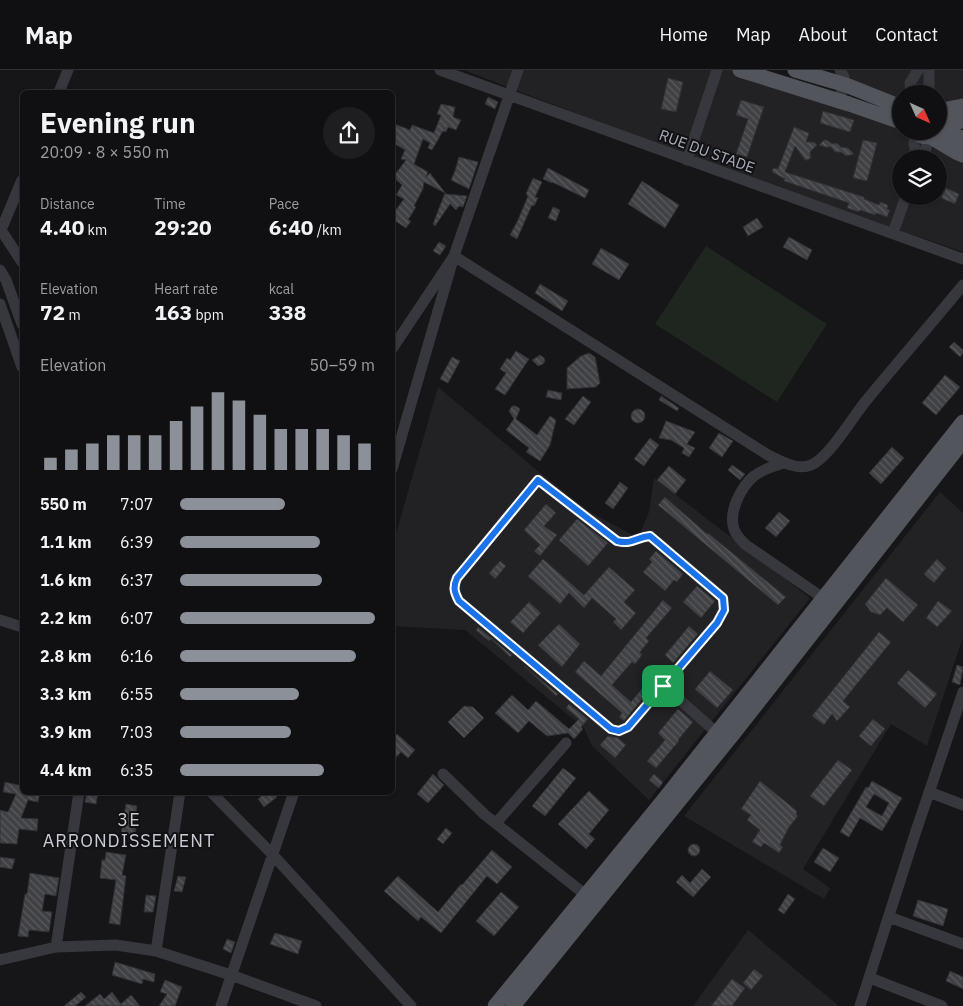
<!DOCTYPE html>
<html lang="en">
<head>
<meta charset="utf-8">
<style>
  :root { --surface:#101012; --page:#1e1e20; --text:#f1f3f6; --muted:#9c9d9f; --line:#303032; --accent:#8c9099 }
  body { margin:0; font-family:"IBM Plex Sans",sans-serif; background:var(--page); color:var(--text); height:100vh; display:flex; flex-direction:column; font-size:19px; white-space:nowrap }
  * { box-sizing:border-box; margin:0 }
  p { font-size:16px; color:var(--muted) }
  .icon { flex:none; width:28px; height:28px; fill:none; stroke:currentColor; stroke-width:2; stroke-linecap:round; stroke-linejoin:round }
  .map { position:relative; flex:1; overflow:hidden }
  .panel { position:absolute; left:20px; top:20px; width:375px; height:705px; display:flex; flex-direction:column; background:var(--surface); border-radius:8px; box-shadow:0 1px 4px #0004,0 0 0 1px var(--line) }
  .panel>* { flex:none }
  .needle { width:32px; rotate:135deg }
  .buttons { position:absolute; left:892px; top:15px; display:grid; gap:10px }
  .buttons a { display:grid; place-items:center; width:55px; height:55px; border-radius:50%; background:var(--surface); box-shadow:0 1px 4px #0004,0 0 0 1px var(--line); font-size:25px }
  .pin { position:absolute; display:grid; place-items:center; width:42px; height:42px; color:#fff; margin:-21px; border-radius:10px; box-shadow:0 2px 8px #0006 }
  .round { display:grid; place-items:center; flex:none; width:52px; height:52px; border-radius:26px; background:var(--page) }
  .summary { display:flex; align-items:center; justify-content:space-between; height:85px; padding:0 20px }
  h1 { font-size:28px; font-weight:700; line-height:38px }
  .stats { display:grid; grid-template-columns:repeat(3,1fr); gap:8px; height:85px; padding:5px 20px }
  .stats div { display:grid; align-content:center }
  .stats b { font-size:21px; font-weight:700 }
  .stats small { font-size:14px; font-weight:400 }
  .stats p { font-size:14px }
  .chart { height:140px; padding:10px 20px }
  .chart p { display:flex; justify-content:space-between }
  .chart svg { width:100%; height:90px; margin-top:5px; stroke:var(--accent); stroke-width:6 }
  ul { padding:0 20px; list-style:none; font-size:16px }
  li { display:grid; grid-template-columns:80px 60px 1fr; align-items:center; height:38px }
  li i { height:12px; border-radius:6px; background:var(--accent) }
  header { display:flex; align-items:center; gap:30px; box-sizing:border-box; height:70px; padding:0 25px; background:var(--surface); border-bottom:1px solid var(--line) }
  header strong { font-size:24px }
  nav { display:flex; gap:28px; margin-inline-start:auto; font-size:18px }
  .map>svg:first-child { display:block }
  .built { fill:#222225; fill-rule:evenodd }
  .garden { fill:#1e261f }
  .building { fill:url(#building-back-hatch); stroke:#303034; fill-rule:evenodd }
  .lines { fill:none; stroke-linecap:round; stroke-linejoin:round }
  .minor { stroke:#37383d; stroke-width:11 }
  .major { stroke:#53555c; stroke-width:15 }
  .route-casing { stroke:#fff; stroke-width:10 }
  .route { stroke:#1a73e8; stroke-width:6 }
  .labels { text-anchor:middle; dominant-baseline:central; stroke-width:4; stroke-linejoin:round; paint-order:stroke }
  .street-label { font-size:15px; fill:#a8adb8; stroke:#111113 }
  .quarter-label { font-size:18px; letter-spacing:1px; fill:#c9ccd4; stroke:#111113 }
</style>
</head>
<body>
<header>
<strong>Map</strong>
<nav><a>Home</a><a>Map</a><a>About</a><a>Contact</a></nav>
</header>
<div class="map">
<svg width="963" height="936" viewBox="0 0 963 936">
  <defs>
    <pattern id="building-back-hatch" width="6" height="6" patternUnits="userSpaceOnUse" patternTransform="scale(1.25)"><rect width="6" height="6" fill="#404145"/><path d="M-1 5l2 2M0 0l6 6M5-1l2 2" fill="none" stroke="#595a5e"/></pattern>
  </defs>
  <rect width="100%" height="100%" fill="#161618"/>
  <path class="built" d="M464,0H739L901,59V61H907L963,82V182L700,91ZM901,89H939V126H901Z
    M844,0H963V34L939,39V24H901V33L859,18Z
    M438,317L539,402L590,442L638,468L649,442L654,408L810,528L649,730L592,676L584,658L465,560L393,556V474Z
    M940,422L963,443V567L927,676L891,654L803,799L830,818L824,829L684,746Z
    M748,860L839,936H693Z"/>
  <path class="garden" d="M706,176L827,254L777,332L655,254Z"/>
  <path class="building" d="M668,8L683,12L676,42L661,39Z
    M488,27L498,32L495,39L485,34Z
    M741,30L764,37L747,87L736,84L748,49L736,45Z
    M441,34L455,37L453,47L461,50L456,60L448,57L446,62L443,61L432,80L428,78L430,73L423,69L414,94L428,102L426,107L430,103L446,124L467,126L463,137L459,136L456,140L450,134L435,156L433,154L445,123L424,112L423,119L414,136L416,137L408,150L411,151L406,158L392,149V145L404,129L396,125L402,115L393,107L406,90L401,89L405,80L392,72V53L410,60L412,55L434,63L441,45L437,44Z
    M823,41L854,50L850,62L820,53Z
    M794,57L809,63L806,72H814L817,75L810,82L811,88L807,90H805L795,76L785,102L864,127V129L879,135L880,132L888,135L887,139L890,140L887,147L876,143L875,145L860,140L859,142L847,138L849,133L784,111L785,109L772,102L773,98L778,99Z
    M824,70H827L832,74L837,73L841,77L848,78L854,84L846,86L841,82H835L831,77H825L819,75Z
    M863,70L877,73L867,111L853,108Z
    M459,87L478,92L469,119L451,110L455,101Z
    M548,98L589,120L585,128L552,112V113L543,109Z
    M533,108L542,112L535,127L538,128L534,136L532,135L517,169L510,165L518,150L528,126L526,124Z
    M642,111L679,135L665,158L628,134Z
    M946,118L959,124L955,134L941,128Z
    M553,137L560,140L556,151L548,148Z
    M757,148L763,157L748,166L743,157Z
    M789,167L812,180L807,190L783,177Z
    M439,172L446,176L440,185L433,181Z
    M601,178L629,194L619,210L592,194Z
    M540,214L568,231L562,241L535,223Z
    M954,272L963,280V283L960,287L949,277Z
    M516,281L529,289L505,325L495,319L506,303L500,299L507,288L510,290Z
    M589,283L595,287L600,313L596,317L567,319V298L581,286Z
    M540,285L544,288L545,291L543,294L538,296L532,290Z
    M452,287L460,291L448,313L440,309Z
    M945,305L960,317L936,345L922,333Z
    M548,320L562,323L561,330L546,327Z
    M583,326L591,332L574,355L565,349Z
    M661,326L679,338L677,341L659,330Z
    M512,336H516L520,339L516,349L537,365L550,346L556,350L550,375L540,391L526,382L529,378L506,360L514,349L509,341Z
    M631 346a7 7 0 1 1 14 0a7 7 0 1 1-14 0Z
    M666,351L695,362L687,374L695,378L689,387L682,383L684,378L671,370L659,368Z
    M719,363L733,371L722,387L709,378Z
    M650,368L659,375L644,396L634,389Z
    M892,377L904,388L881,414L869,403Z
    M732,395L745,404L740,410L728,400Z
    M669,396L686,410L675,424L657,410Z
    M620,412L628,418L613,439L605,433Z
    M665,427L707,464L708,463L786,527L778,535L658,435Z
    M546,434L556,443L544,456L557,465L540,486L534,481L540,475L524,460Z
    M779,442L790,451L776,467L765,458Z
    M577,449L608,473L588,496L559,470Z
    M656,481L683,504L677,512L674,510L665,521L643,502L652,492L649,489Z
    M543,489L584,525L609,497L635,520L624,532L636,543L621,560L613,552L616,549L592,528L584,538L569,523L560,534L528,506Z
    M937,489L946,498L934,513L924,504Z
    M500,491L506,496L495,509L489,503Z
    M886,508L918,535L903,552L887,538L880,545L871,542L865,534Z
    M697,516L715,531L701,548L683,532Z
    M663,530L672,538L646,568L649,571L640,582L642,585L635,594L632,592L612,615L631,632L644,616L649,621L624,651L619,647L622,643L575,602L584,591L601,606Z
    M938,531L952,541L937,557L926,548Z
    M529,532L541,543L523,563L510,552Z
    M559,554L580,574L562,597L538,575Z
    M689,556L698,564L673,593L665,585Z
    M478,557L512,585L510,587L491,569L489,571L476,560Z
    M879,562L891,572L843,631L850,637L837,651L832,644L824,655L812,646Z
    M957,595L963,597L960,615L952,612Z
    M524,596L558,624L556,626Z
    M908,600L937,624L925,638L897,613Z
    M710,601L733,620L717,638L695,619Z
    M512,625L528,640L536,631L569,659L579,649L566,638L569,634L588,649L581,657L583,659L574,669L568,663L547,666L529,651L518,663L495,643Z
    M464,636L473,637L484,648L464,668L448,652Z
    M678,639L693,652L678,670L679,671L656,698L647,691L665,670L658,663Z
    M873,649L885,659L871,676L859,666Z
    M397,664L415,680L408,688L401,682L392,692V670Z
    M608,666L618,668L626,675L615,688L600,675Z
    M838,690L852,700L824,736L810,726Z
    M563,698L576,708L545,746L532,736Z
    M433,704L444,715L428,733L417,724Z
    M654,704L663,712L659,718L649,710Z
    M760,711L797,741L796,744L798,746L789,757L780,775L783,777L779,783L764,773L761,777L752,772L760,760L747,750L751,745L741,739Z
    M872,711L902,728L882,761L860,748L849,767L840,762L866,717L868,718ZM874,724L889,733L882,746L866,737Z
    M5,712L22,716V722H40L38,732L28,730L21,748L38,749L37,761L19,759L17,774L0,773V740L8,742L16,724L3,722Z
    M589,721L609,740L589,764L595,769L586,779L558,754Z
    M87,722H98L96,734L85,732Z
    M266,722H273L277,727L264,737L258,729Z
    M126,734L137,736L134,758L136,759L134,767L121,764Z
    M446,758L452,763L443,774L437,769Z
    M688 780a6 6 0 1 1 12 0a6 6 0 1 1-12 0Z
    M823,778L839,788L830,802L814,792Z
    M492,780L512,797L497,814L487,806L441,863L421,847L418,851L384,821L398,806L438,842L461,814L462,815Z
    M106,782L126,785L122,805L126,806L120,855L109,853L116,810L100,808L102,790H105Z
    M0,787L15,789L12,799L0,797Z
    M702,799L711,807L693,827L676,812L682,805L690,813Z
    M30,803L59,808L56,826L45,824L42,841L52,842L49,862L29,860L28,867L18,866L25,824H27Z
    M178,806L186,807L182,822L174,821Z
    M501,822L519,837L494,866L476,851Z
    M788,824L795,829L784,844L778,840Z
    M146,825L156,826L153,842H144Z
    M918,830L948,839L943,856L913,846Z
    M275,863L302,871L298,884L270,874Z
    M227,869L235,872L231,883L223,879Z
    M115,892L155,904L154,912L143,909L142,914L112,905Z
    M754,899L763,906L751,920L743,913Z
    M950,901L963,907V919L946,911Z
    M732,909L745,918L732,936H711Z
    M165,910L182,917L175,936H159L167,924L160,922Z
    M81,922L86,927L75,936H64Z
    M112,922L121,934L131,925L140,936H85L100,924L104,929Z"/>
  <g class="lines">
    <path class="minor" d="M440,0L963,189
      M929,0V24
      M59,22L68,0
      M911,24L910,13L918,0
      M837,30L846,15L844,7L840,0
      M915,62L914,74L917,89
      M920,89C926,83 927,75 928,68
      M687,90L717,0
      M22,110L1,160L22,192
      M893,163L906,126
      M0,200L6,210L22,254
      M0,234L22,297
      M392,279L454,186L518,0
      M784,393C774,396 763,399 754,406C741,417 728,442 734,459C736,466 741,470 746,475L823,528
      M392,399L454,186L768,385C780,391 798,401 811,395C828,389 853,347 865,332C897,293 931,254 963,215
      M538,410L617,471C632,475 636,467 650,466L723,528L724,540L717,553L628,657L619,661L611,659L459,531C454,522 453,517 457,508Z
      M0,550L22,557
      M663,615L717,663
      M443,704L484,744L592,830
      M211,722L273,785L411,936
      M929,722L963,735
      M496,753L566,673
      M889,847L963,874
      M56,877L79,722
      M156,881L180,722
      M0,890L56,877L116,875L156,881L231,905L316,936
      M870,908L942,936
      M221,936L294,722
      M860,936L916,761L963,622"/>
    <path class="major" d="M740,0L849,34L901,52
      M795,0L846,15L901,37
      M942,40L963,36
      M945,54L963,51
      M943,59L963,69
      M914,61C932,78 956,54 939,37
      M931,67L956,82L963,85
      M495,936L662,732L963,352
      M513,936L733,664L963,371"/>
  </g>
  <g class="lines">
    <g class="route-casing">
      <path id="route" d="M538,410L617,471C633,475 636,467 650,466L723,528L724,540L717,553L628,657L619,661L611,659L459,531C454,522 453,517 457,508Z"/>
    </g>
    <use href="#route" class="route"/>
  </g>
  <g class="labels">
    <g class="street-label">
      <text transform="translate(707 81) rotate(20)">RUE DU STADE</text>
    </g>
    <g class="quarter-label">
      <text x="129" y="749">3E<tspan x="129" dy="21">ARRONDISSEMENT</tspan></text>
    </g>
  </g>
</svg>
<div class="buttons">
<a><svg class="needle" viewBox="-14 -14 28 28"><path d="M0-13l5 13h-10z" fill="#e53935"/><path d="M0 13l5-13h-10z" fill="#9c9d9f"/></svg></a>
<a><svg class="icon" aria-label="layers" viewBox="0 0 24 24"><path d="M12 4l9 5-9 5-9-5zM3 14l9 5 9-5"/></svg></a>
</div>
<div class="pin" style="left:663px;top:616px;background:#1e9e55"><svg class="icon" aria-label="arrive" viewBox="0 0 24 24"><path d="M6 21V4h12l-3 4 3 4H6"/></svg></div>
<section class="panel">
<div class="summary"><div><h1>Evening run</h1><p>20:09 · 8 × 550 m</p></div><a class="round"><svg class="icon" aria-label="share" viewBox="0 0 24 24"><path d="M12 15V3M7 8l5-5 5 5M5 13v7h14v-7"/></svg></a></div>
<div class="stats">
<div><p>Distance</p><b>4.40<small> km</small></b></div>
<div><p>Time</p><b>29:20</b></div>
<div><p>Pace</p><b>6:40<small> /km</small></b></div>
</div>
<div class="stats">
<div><p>Elevation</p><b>72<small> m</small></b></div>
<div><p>Heart rate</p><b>163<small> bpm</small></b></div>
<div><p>kcal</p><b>338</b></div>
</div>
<div class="chart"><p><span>Elevation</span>50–59 m</p>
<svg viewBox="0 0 160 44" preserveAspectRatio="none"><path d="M5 44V38M15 44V34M25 44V31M35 44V27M45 44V27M55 44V27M65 44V20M75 44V13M85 44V6M95 44V10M105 44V17M115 44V24M125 44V24M135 44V24M145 44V27M155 44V31"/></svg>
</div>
<ul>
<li><b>550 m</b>7:07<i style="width:54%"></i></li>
<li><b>1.1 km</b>6:39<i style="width:72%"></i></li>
<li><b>1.6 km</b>6:37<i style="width:73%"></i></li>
<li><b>2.2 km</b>6:07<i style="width:100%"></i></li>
<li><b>2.8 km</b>6:16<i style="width:90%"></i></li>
<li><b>3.3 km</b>6:55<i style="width:61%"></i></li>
<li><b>3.9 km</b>7:03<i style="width:57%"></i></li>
<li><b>4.4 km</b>6:35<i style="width:74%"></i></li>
</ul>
</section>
</div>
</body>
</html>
